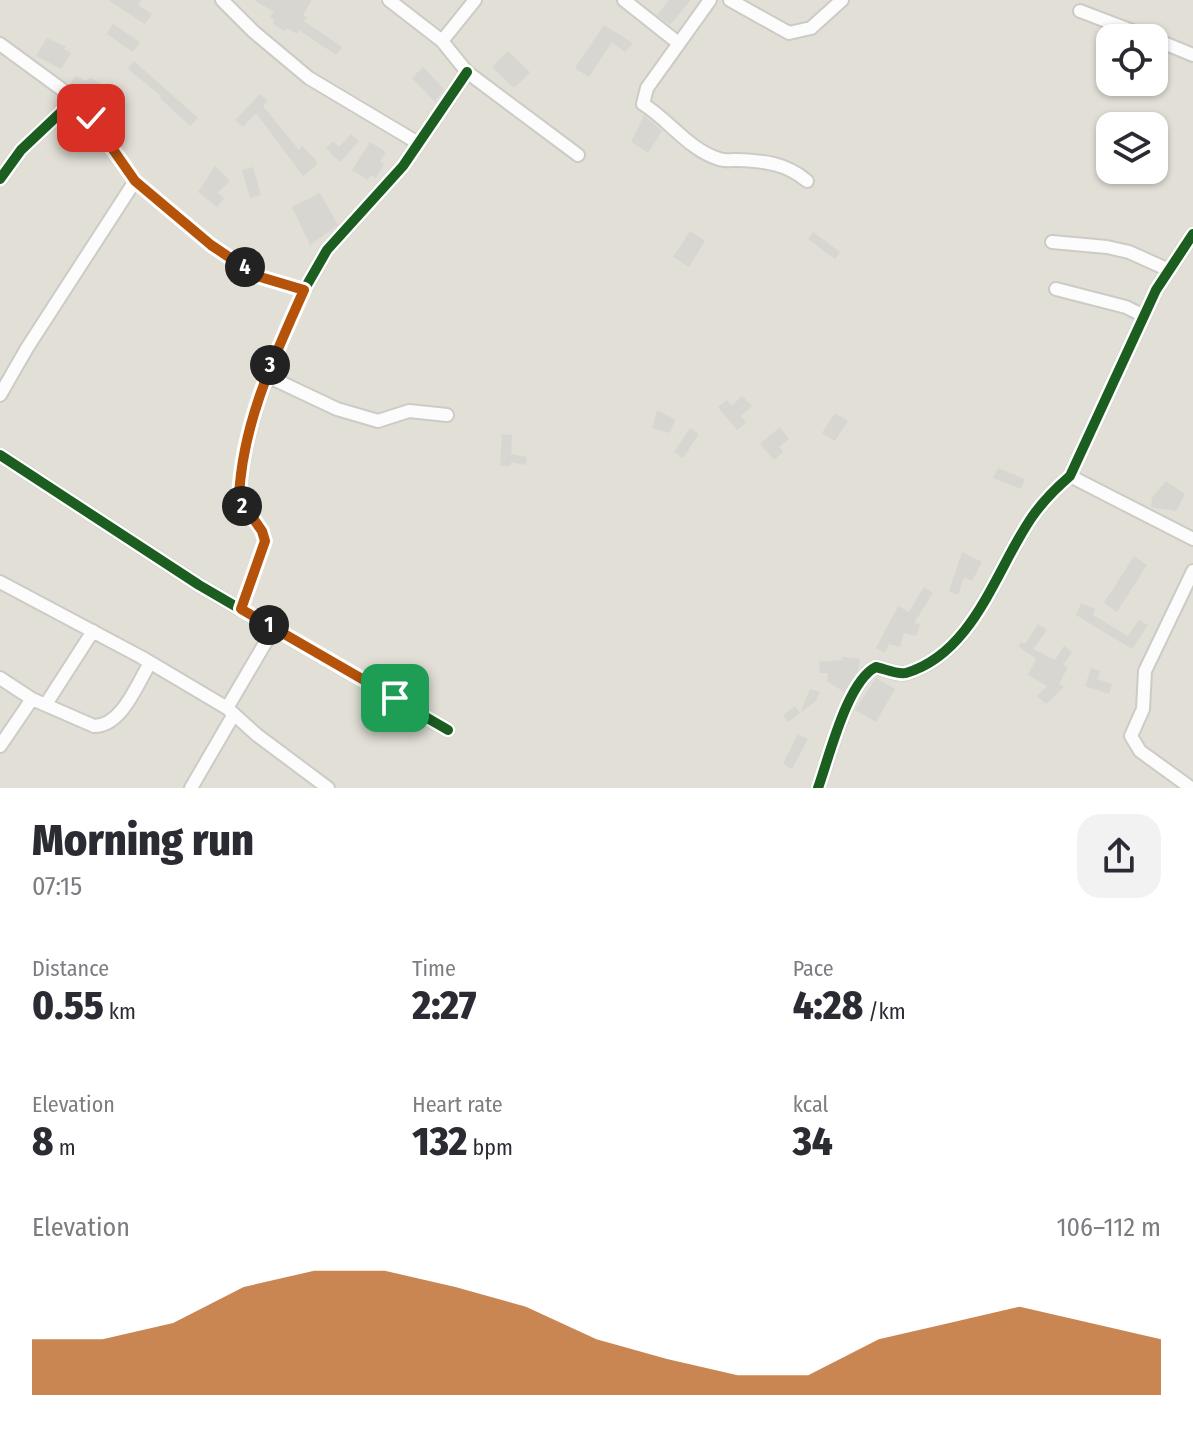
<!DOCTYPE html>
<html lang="en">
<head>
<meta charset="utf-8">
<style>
  :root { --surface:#fff; --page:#f2f2f3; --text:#2b2b33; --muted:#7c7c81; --accent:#b45309 }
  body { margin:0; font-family:"Fira Sans Condensed",sans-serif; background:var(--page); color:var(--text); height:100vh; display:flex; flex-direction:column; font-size:30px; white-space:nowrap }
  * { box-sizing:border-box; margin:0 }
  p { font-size:26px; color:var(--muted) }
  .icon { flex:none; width:44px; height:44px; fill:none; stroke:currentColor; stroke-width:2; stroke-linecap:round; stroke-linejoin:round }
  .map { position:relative; height:788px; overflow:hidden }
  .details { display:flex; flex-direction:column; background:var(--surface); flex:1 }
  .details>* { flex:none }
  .tools { position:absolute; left:1096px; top:24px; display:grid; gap:16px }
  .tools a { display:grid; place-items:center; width:72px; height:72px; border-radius:16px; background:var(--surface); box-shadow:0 2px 6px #0004; font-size:40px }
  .pin { position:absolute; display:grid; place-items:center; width:68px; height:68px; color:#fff; margin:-34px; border-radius:16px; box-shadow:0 4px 12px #0006 }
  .km { position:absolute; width:40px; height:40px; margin:-20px; border-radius:50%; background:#222; color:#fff; font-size:22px; line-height:40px; text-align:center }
  .round { display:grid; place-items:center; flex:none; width:84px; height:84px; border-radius:24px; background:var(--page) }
  .head { display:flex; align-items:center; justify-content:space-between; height:136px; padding:0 32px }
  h1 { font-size:44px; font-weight:800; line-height:60px }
  .figures { display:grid; grid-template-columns:repeat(3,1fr); gap:12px; height:136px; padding:8px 32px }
  .figures div { display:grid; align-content:center }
  .figures b { font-size:40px; font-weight:800 }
  .figures small { font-size:22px; font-weight:400 }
  .figures p { font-size:22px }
  .chart { height:224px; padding:16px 32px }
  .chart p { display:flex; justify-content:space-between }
  .chart svg { width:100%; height:144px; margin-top:8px; fill:var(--accent); opacity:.7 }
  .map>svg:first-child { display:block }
  .residential { fill:#e1dfd6; fill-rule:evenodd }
  .building { fill:#d7d6d1 }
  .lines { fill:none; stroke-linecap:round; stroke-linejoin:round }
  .minor-casing { stroke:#cccbc6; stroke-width:16 }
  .minor { stroke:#fcfcfc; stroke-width:12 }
  .cycleway-casing { stroke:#fff; stroke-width:15 }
  .cycleway { stroke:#1b5e20; stroke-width:10 }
  .route-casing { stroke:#fff; stroke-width:16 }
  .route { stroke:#b45309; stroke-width:10 }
</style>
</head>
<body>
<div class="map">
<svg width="1193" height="788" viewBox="0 0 1193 788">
  <rect width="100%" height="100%" fill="#eeede8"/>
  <path class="residential" d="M0,0H1193V788H0ZM1110,38H1154V82H1110ZM1110,126H1154V170H1110Z"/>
  <path class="building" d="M108,0H141L138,5L152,14L145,24Z
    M254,0H312L303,15L307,18L304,21L342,47L336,55L299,30L297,34L287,28L285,31L273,24L275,20L270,17L274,12Z
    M669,0H691L670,25L657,15Z
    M113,24L140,42L133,52L107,34Z
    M604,25L633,43L625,52L612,42L589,77L575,68Z
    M47,38L66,47L64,49L71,53L61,69L36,56Z
    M508,51L530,72L514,88L492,67Z
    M134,61L198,118L190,126L160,98L161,96L128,69Z
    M423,67L444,89L435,102L412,78Z
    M75,76L85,81L91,78L101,84L99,88L106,92L97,108L70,84Z
    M260,94L268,101L263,106L299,150L302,146L316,160L317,165L303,176L256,113L243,127L235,120Z
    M644,115L662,131L648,153L631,142Z
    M351,134L359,141L340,162L326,148L333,141L339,147Z
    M370,142L386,152L380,162L384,164L376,178L371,175L368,180L352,170Z
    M215,166L230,181L217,193L224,198L217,207L198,192Z
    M253,167L261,195L250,198L242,170Z
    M320,193L338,225L310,245L292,207Z
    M690,231L705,241L689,267L673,257Z
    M813,232L840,252L835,259L808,239Z
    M742,396L752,406L741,416L746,423L737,430L718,407L727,400L732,406Z
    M657,410L676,420L669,433L652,428Z
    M835,413L848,421L835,441L822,433Z
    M780,427L789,439L779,447L783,452L774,460L760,444Z
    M690,428L699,434L683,458L674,452Z
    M502,434L512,435L511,454L527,457L526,465L511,462V466H500Z
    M998,468L1025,479L1021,489L993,478Z
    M1166,481L1185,494L1176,511L1151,507L1152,498Z
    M962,552L982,562L972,581L964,577L958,595L949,591Z
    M1134,556L1147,565L1117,612L1104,603Z
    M924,587L933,593L914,623L920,624L916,636L904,633L900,647L889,644L885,653L876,648L898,606L909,612Z
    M1081,603L1095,609L1093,615L1128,636L1139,620L1148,625L1132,649L1076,615Z
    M1038,624L1047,630L1033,649L1055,660L1064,646L1072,652L1063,665L1068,667L1059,684L1064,687L1046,704L1037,696L1047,686L1028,675L1036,659L1018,646L1021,642L1025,644Z
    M842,657L860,659L858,670L844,692L827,681L828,673H820L819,662L842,660Z
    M1091,668L1100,671L1097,679L1112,684L1109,694L1085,686Z
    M876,678L895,689L876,722L855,710Z
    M810,689L820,692L816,701L788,722L783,715L795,706L800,713Z
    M798,734L808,739L792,769L783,764Z"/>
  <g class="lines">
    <g class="minor-casing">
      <path id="minor" d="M222,0L254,32L309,78L418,143
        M389,0L442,41L467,72L578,155
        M624,0L677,42
        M710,0L647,88L643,104C669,120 689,150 719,159C724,161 732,160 737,160C764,161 786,163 807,181
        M730,0L789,33L811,28L842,0
        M1080,11L1151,38
        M1154,39L1193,55
        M442,41L475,0
        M0,44L75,99
        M0,179L21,150L75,99L135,181L211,245L257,276L304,290L327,250L403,166L467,72
        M1052,242L1107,247L1129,252L1169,270
        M1056,289L1126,307L1144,316
        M265,375L337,409L378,421L409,411L447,415
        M0,395L27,348L135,181
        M0,455L199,585L448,730
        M1070,476L1193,539
        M0,582L141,657L227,708L257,735L328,788
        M241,609L265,541L262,531L239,498C243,424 274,357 304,290
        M0,678L32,699L94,726C122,726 137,684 150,663
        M46,704L93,631
        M227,708L274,628
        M0,746L32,699
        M191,788L234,714
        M818,788C829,758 847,681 876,667C885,669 898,675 906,673C974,653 996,569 1032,517C1043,501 1055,489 1070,476L1156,290L1193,234
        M1191,788L1140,751L1131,736L1143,709L1145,671L1193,571"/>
    </g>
    <use href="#minor" class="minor"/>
    <g class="cycleway-casing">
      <path id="cycleway" d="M0,179L21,150L75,99L135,181L211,245L257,276L304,290L327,250L403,166L467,72
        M0,455L199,585L448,730
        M818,788C829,758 847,681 876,667C885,669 898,675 906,673C974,653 996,569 1032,517C1043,501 1055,489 1070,476L1156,290L1193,234"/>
    </g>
    <use href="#cycleway" class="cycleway"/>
  </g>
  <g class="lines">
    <g class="route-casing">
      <path id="route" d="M91,118L135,181L211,245L257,276L304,290C274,357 242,424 239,498L262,531L265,541L241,609L395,698"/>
    </g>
    <use href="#route" class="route"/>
  </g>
</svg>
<div class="tools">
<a><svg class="icon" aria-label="locate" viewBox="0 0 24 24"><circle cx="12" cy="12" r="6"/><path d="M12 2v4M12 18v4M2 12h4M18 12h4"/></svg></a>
<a><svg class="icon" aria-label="layers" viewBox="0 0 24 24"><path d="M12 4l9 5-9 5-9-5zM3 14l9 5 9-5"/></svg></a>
</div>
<div class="pin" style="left:395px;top:698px;background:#1e9e55"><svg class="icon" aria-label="arrive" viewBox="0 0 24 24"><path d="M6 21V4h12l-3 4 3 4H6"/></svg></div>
<div class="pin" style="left:91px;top:118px;background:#d93025"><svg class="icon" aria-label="check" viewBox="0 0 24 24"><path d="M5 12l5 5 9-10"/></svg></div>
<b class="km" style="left:269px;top:625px">1</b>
<b class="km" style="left:242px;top:506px">2</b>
<b class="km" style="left:270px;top:365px">3</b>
<b class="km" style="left:245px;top:267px">4</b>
</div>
<section class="details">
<div class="head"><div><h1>Morning run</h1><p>07:15</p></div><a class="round"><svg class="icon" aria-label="share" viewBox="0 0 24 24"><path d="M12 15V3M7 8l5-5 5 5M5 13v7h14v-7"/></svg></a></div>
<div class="figures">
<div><p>Distance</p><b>0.55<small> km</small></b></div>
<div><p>Time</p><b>2:27</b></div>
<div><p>Pace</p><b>4:28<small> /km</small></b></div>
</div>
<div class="figures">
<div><p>Elevation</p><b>8<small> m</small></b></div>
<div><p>Heart rate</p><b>132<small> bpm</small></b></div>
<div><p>kcal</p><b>34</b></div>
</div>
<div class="chart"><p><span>Elevation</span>106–112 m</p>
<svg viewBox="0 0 160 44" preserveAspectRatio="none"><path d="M0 44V27L10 27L20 22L30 11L40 6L50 6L60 11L70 17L80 27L90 33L100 38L110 38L120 27L130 22L140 17L150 22L160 27V44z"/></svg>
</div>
</section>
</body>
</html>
